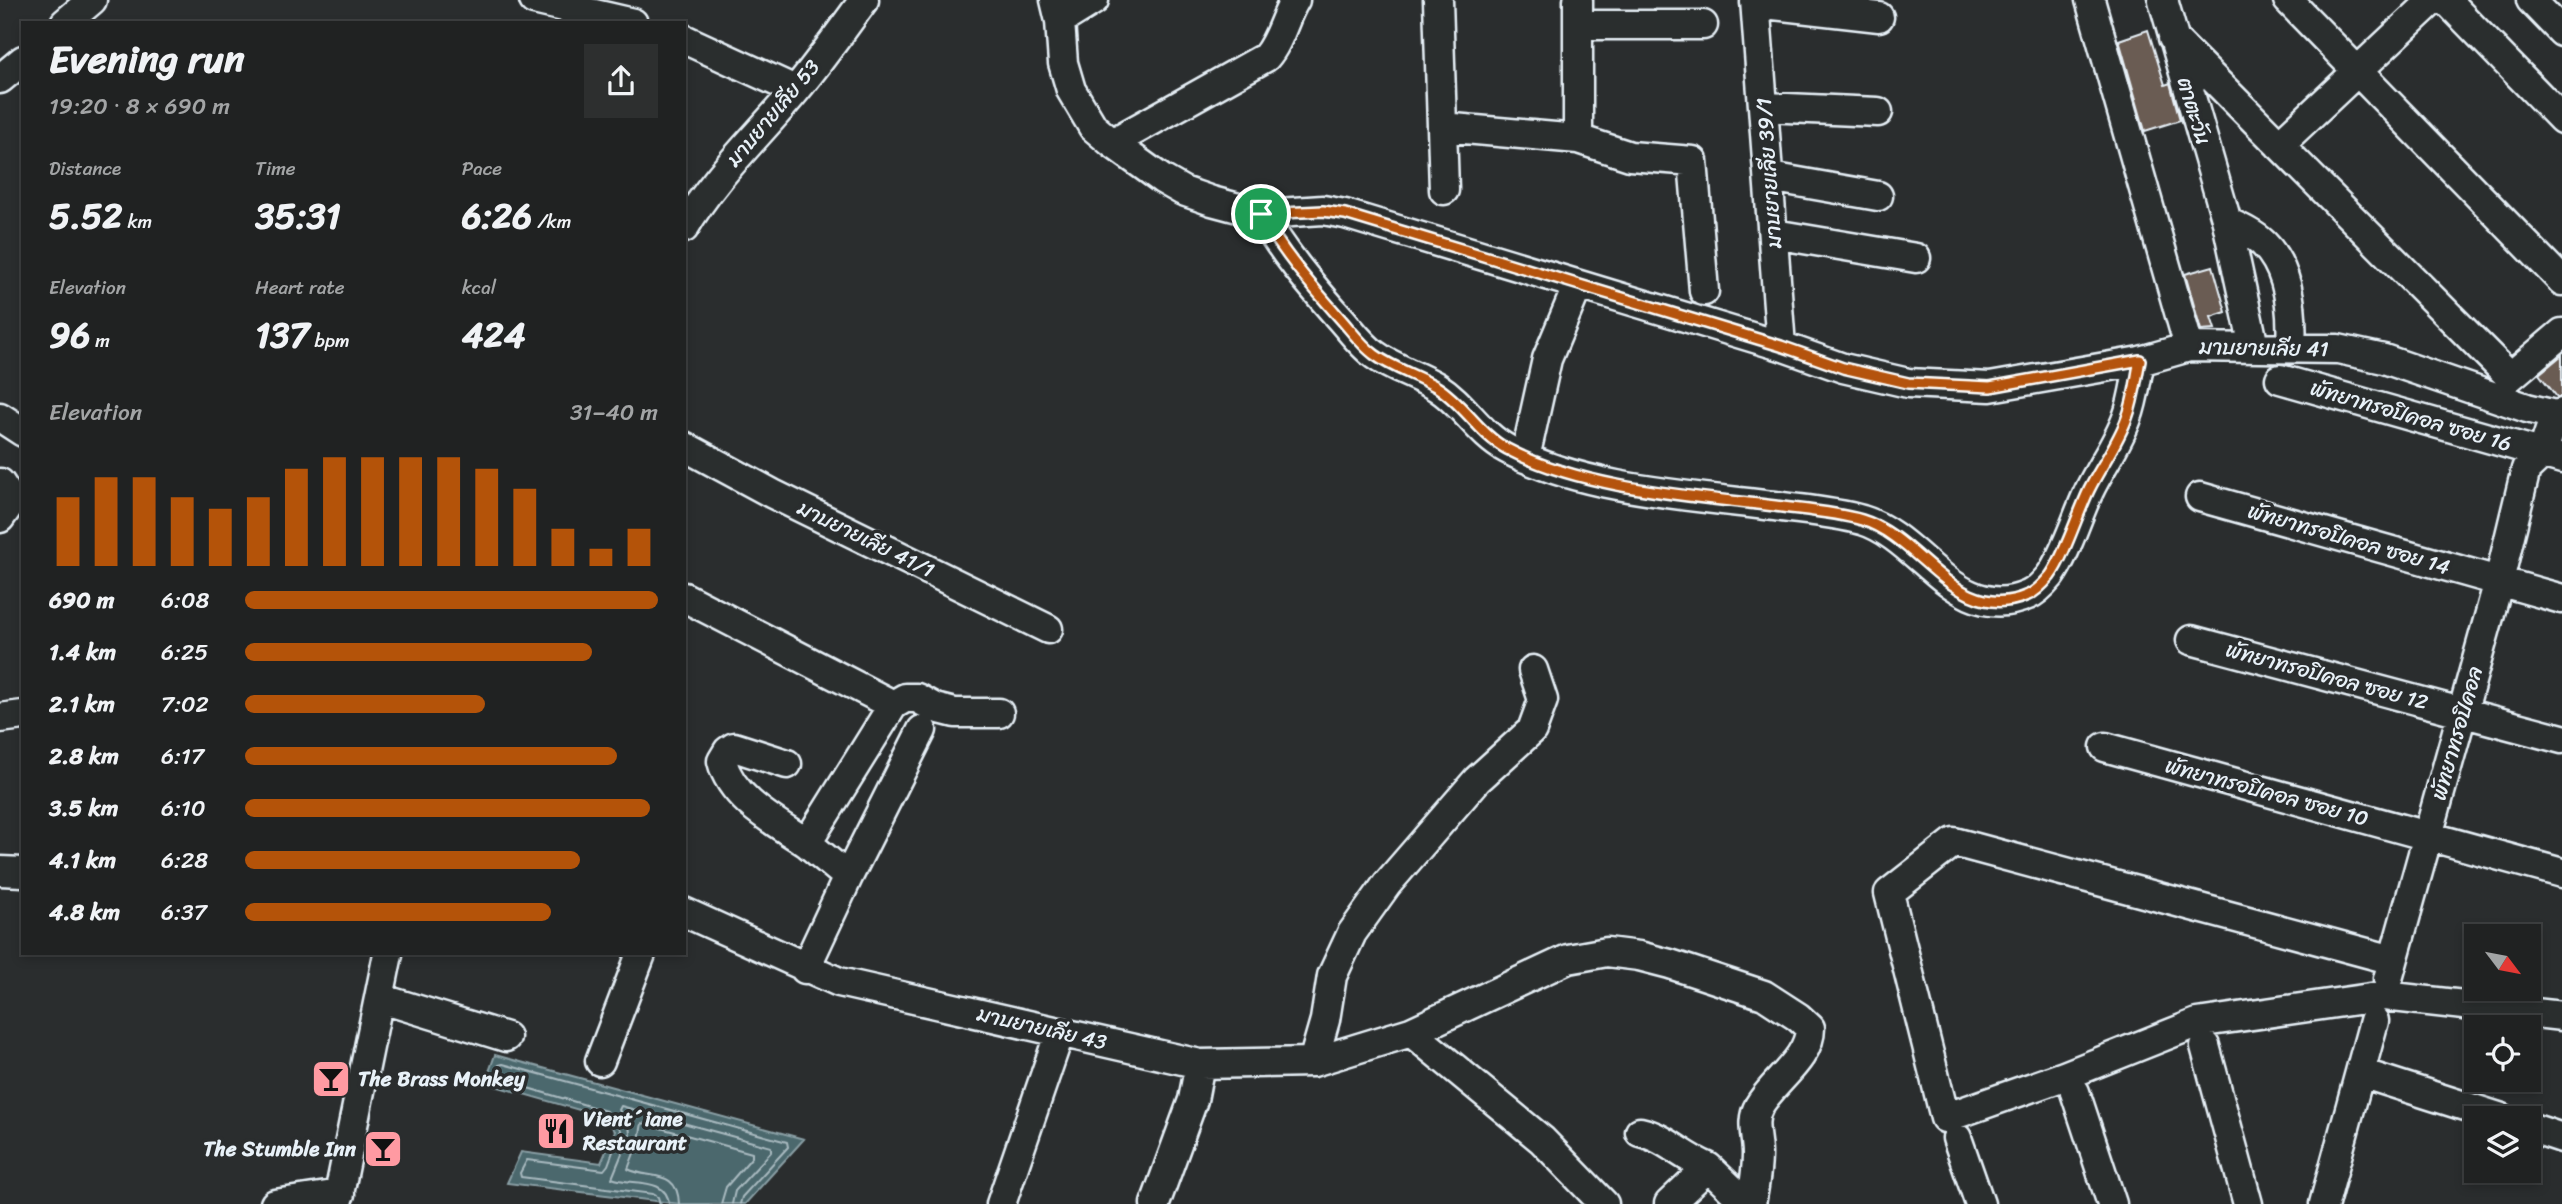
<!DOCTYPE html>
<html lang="en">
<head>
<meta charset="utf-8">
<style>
  :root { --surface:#202222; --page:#2d2f2f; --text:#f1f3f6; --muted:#a2a4a5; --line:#3d3f40; --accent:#b45309 }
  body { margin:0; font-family:Sriracha,"Playpen Sans Thai",sans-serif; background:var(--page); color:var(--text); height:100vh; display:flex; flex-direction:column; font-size:26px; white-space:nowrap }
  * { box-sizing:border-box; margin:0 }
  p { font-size:23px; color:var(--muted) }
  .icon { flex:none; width:38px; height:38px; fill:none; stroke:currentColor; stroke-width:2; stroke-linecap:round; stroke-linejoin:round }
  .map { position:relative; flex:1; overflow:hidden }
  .drawer { position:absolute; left:21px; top:21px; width:665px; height:934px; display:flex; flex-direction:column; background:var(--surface); border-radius:0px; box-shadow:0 4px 10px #0003,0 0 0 2px var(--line) }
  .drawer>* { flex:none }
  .needle { width:46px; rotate:122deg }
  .tools { position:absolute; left:2464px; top:924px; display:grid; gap:14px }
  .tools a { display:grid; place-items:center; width:77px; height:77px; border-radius:0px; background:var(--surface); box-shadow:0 4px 10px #0003,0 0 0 2px var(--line); font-size:35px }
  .pin { position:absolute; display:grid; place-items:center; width:60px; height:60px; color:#fff; margin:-30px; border:4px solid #fff; border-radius:50%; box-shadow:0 2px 7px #0007 }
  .round { display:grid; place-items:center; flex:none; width:74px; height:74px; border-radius:0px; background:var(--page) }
  .summary { display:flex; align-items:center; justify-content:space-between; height:119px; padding:0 28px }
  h1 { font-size:38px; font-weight:800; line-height:52px }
  .metrics { display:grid; grid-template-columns:repeat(3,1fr); gap:10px; height:119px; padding:7px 28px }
  .metrics div { display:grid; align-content:center }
  .metrics b { font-size:35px; font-weight:800 }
  .metrics small { font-size:19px; font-weight:400 }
  .metrics p { font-size:19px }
  .chart { height:196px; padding:14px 28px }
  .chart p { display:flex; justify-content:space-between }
  .chart svg { width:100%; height:126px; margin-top:7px; stroke:var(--accent); stroke-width:6 }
  ul { padding:0 28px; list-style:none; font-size:23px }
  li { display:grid; grid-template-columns:112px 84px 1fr; align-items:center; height:52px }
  li i { height:18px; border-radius:9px; background:var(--accent) }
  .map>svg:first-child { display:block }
  .water { fill:#4b686d; stroke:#8a9fa5; stroke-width:2 }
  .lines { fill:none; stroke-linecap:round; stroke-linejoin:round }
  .shore { stroke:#a9bac0; stroke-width:2 }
  .building { fill:#6b5c53; stroke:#e8f1f8; stroke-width:2 }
  .minor-casing { stroke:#e8f1f8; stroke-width:33 }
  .minor { stroke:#2a2d2e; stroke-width:28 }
  .route-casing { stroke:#fff; stroke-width:14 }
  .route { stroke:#b45309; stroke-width:9 }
  .labels { text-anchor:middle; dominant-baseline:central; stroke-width:7; stroke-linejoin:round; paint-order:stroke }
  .street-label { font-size:21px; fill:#e8f1f8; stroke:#2a2d2e }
  .poi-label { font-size:21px; font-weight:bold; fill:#e8f1f8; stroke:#2a2d2e; text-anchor:start }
</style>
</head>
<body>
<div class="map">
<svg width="2562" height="1204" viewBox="0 0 2562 1204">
  <rect width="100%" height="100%" fill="#2a2d2e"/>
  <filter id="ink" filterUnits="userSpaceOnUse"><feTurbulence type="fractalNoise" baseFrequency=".0143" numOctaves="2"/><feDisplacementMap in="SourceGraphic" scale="14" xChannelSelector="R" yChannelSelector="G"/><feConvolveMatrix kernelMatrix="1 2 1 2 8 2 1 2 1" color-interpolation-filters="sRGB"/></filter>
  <g filter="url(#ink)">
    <path class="water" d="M495,1055L804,1139L745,1204H680L507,1183L521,1152L601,1163L615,1131L604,1117L485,1083Z"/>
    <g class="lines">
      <path class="shore" d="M660,1204L658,1197L653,1194L521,1177L520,1173L527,1160L604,1170L608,1165L621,1130L606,1111L497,1079L495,1076L499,1065L503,1064L787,1142L788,1147L742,1197L740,1204
        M669,1204C667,1176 630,1186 612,1178L630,1134L629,1124L619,1110L621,1106L771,1147V1152L735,1191L732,1204
        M679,1204C678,1168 649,1180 628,1169L639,1140L642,1123L752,1153V1157L726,1187L721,1204"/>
    </g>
    <path class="building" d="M2148,30L2165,85L2170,83L2180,120L2145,131L2119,40Z
      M2213,266L2226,312L2211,317L2215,329L2201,330L2185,274Z
      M2562,355V397H2557L2539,374Z"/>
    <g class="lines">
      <g class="minor-casing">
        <path id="minor" d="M534,0L633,23
          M1055,0L1060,21L1063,63L1071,90L1093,127L1112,143L1162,179L1183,191L1212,201L1261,214L1323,210L1345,214L1781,346L1843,368L1908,383L1990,387L2140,361L2189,347L2338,349L2384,359L2527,408L2555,415L2562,413
          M1438,0L1444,190
          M1578,0V139
          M1755,0L1781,346
          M2090,0L2189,347
          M2163,0L2227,222L2254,347
          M2288,0L2562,281
          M2446,0L2562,119
          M2531,0L2562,32
          M1755,3L1879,17
          M1060,21L1094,0
          M65,23L92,0
          M1578,25H1703
          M2173,38L2510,377L2562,333
          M684,39L795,90
          M0,79L23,60
          M1764,107L1878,112
          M1442,127L1578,139L1630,156L1693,161L1704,291
          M1112,143L1266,57C1280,41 1284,18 1295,0
          M2279,145L2433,0
          M1770,177L1878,196
          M1261,214C1282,251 1310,284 1339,317C1350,329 1361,345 1375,355C1394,369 1417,375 1437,387C1464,404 1479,434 1507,449C1580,489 1692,496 1775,506C1804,510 1833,512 1862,520C1922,538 1957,626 2028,595C2036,592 2045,582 2050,576C2066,554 2077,516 2089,491C2101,466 2118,443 2127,418C2134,400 2136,379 2140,361
          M2227,222C2240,228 2254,234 2264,244C2290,270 2293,312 2291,347
          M684,228C714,176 758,136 796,90C820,61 842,30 864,0
          M1774,234L1916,258
          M2280,379L2562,459
          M0,417L23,432
          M684,446L773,494L1048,629
          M1525,458L1547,359L1578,285
          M0,483L12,501L0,518
          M2200,497L2562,599
          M684,597L893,705
          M2191,640L2562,739
          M0,718L23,715
          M2105,747L2562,873
          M787,764L734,747L728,751L722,761C731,799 777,823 807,843
          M0,871L23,872
          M848,877L807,843L893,705L905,698H917L935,708L955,713H999
          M684,912L839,982L1200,1064L1313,1062L1411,1032L1568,959L1607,952L1639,956L1670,964L1764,995L1798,1017L1810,1028C1810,1059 1773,1081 1759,1106C1750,1121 1757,1138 1757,1154C1757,1171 1754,1188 1751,1204
          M2393,960L1954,842L1889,893L1945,1118L2064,1076L2197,1023L2384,996L2562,1016
          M805,969L848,877L922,730
          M2388,979L2499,581L2526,469L2542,454L2555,415
          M379,998L506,1037
          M1411,1032L1542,1140L1604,1204
          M2205,1046L2248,1204
          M600,1061L641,954
          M1313,1062L1325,1020L1332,976L1352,933L1387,884L1477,780L1532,730L1543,700L1533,670
          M2361,1073L2502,1118
          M2075,1092L2112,1204
          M2529,1127L2562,1138
          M1640,1132C1665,1137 1684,1158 1708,1167
          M1957,1138L1980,1204
          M275,1204L340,1194
          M337,1204L388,954
          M1001,1204L1060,1032
          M1155,1204L1193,1100L1200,1064
          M1669,1204L1708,1167L1747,1204
          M2324,1204L2374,1021"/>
      </g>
      <use href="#minor" class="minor"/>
    </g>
  </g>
  <g class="lines" filter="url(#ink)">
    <g class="route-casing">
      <path id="route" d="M1323,211L1345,214L1781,346L1843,368L1908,383L1990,387L2140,360C2136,379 2134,400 2127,418C2118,443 2101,466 2089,490C2077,515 2065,555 2050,576C2045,582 2036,592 2028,595C1957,626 1922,538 1862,520C1834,512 1804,510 1775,506C1691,496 1582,489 1507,449C1479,434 1464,404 1437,387C1417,375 1394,369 1375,355C1361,345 1350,329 1339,317C1310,284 1282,252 1261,214Z"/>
    </g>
    <use href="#route" class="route"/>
  </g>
  <defs>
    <g id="bar-square" transform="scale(2.0125)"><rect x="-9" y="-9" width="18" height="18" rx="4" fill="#ff9aa2" stroke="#2a2d2e"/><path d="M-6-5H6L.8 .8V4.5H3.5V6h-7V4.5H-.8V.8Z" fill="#111"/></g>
    <g id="restaurant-square" transform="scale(2.0125)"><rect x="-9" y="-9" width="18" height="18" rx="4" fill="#ff9aa2" stroke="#2a2d2e"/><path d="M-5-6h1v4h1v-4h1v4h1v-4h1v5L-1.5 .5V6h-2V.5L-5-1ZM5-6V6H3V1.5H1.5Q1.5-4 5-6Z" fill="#111"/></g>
  </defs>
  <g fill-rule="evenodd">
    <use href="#bar-square" x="331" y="1079"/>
    <use href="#restaurant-square" x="556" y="1131"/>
    <use href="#bar-square" x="383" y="1149"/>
  </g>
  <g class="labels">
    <g class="street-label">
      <text transform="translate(2194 111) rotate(73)">ตาตะวัน</text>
      <text transform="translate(773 113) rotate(-50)">มาบยายเลีย 53</text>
      <text transform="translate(1769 173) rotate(-94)">มาบยายเลีย 39/1</text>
      <text transform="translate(2264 348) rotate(1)">มาบยายเลีย 41</text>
      <text transform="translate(2411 416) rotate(16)">พัทยาทรอปิคอล ซอย 16</text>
      <text transform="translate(866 539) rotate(26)">มาบยายเลีย 41/1</text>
      <text transform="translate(2349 539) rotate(16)">พัทยาทรอปิคอล ซอย 14</text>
      <text transform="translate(2327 676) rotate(15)">พัทยาทรอปิคอล ซอย 12</text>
      <text transform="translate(2457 733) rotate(-74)">พัทยาทรอปิคอล</text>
      <text transform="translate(2267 792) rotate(15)">พัทยาทรอปิคอล ซอย 10</text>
      <text transform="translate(1042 1028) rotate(13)">มาบยายเลีย 43</text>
    </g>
    <g class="poi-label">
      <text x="358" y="1079">The Brass Monkey</text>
      <text x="583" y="1119">Vient´iane<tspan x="583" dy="24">Restaurant</tspan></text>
      <text x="356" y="1149" text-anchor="end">The Stumble Inn</text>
    </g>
  </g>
</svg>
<div class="tools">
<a><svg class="needle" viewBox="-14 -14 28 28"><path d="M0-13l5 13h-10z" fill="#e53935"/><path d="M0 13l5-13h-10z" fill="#a2a4a5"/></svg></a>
<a><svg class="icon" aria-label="locate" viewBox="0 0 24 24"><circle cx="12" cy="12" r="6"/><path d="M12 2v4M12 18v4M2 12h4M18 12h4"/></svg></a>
<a><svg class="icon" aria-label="layers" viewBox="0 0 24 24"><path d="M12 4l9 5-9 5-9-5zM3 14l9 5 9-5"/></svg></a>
</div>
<div class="pin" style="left:1261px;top:214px;background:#1e9e55"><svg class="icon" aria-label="arrive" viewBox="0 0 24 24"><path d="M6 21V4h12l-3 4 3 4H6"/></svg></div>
<section class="drawer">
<div class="summary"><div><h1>Evening run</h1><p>19:20 · 8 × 690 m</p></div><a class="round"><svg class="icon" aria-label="share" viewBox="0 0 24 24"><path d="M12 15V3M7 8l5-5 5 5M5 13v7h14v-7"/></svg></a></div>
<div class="metrics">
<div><p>Distance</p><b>5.52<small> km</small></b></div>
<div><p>Time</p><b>35:31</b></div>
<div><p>Pace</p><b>6:26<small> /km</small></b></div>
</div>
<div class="metrics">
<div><p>Elevation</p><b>96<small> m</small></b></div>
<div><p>Heart rate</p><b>137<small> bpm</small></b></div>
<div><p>kcal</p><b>424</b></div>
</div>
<div class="chart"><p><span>Elevation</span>31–40 m</p>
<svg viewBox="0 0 160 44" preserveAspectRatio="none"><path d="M5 44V20M15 44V13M25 44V13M35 44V20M45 44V24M55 44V20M65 44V10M75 44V6M85 44V6M95 44V6M105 44V6M115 44V10M125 44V17M135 44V31M145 44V38M155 44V31"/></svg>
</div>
<ul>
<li><b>690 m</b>6:08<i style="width:100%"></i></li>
<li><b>1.4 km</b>6:25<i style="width:84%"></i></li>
<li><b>2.1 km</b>7:02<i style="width:58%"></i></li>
<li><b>2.8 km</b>6:17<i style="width:90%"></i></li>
<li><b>3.5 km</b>6:10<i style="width:98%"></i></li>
<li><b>4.1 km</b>6:28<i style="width:81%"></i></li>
<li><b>4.8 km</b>6:37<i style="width:74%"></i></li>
</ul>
</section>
</div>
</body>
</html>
